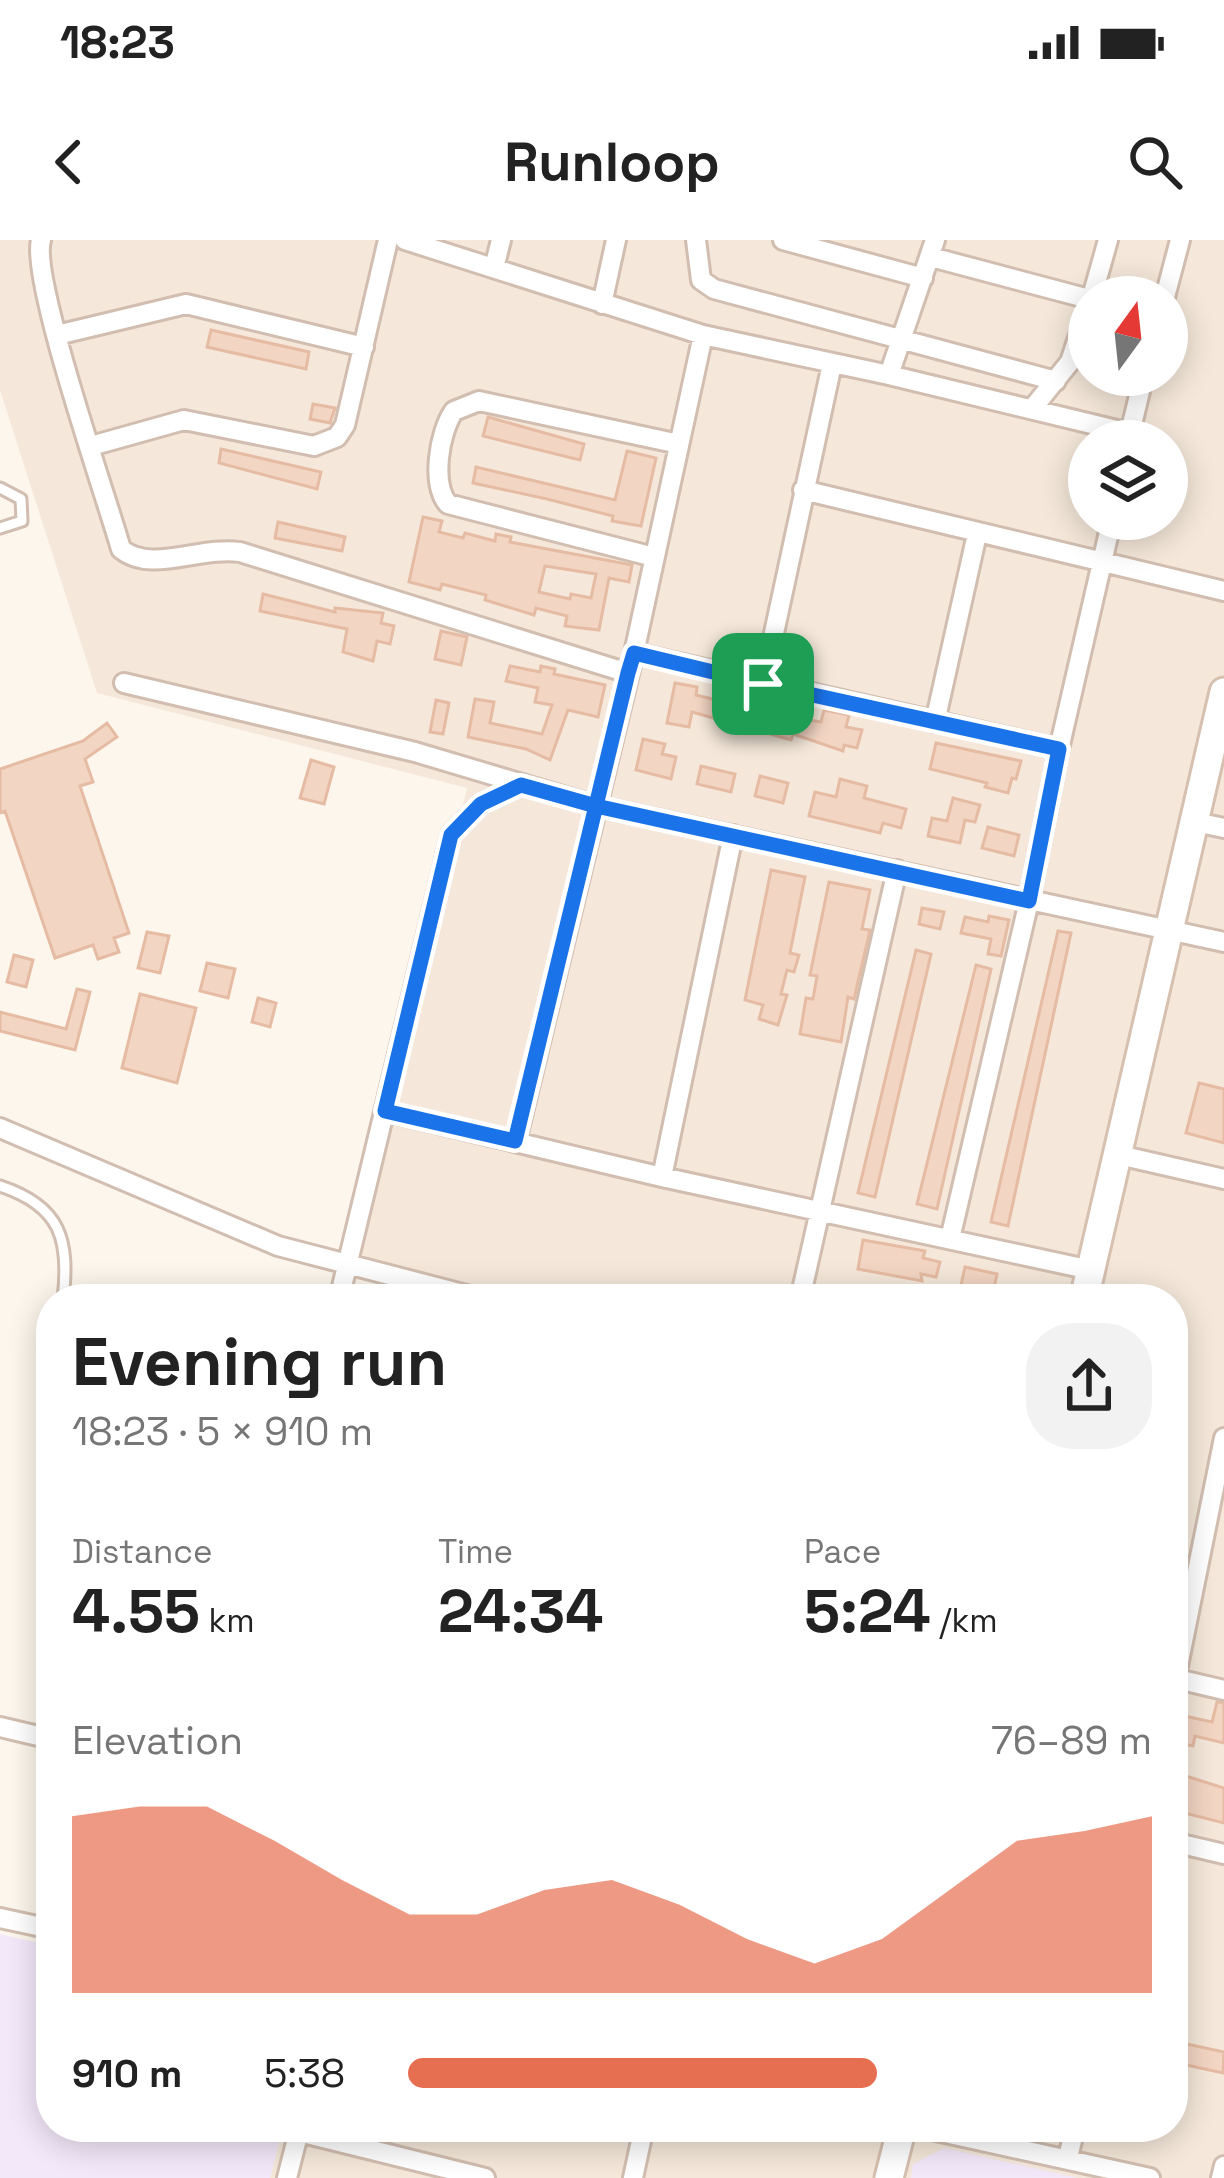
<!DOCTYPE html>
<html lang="en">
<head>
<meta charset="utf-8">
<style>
  :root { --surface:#fff; --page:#f2f2f2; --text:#222; --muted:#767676; --accent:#e76f51 }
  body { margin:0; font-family:"Space Grotesk",sans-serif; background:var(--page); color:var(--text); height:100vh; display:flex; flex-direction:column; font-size:45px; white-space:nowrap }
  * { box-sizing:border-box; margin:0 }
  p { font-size:39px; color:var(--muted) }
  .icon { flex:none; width:66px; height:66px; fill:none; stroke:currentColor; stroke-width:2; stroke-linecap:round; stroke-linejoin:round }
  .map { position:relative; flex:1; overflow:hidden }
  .details { position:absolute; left:36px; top:1044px; width:1152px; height:858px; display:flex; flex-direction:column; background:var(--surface); border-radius:48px; box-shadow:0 6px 30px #0003 }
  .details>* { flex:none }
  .needle { width:78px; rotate:15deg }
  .tools { position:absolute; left:1068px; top:36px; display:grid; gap:24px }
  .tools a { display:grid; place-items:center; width:120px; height:120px; border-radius:50%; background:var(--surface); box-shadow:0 6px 30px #0003; font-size:60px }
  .pin { position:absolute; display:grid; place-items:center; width:102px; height:102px; color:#fff; margin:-51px; border-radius:24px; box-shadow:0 6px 18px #0006 }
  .round { display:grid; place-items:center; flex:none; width:126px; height:126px; border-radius:48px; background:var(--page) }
  .summary { display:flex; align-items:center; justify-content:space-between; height:204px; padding:0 36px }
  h1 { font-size:66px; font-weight:800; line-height:90px }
  .figures { display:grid; grid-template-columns:repeat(3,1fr); gap:18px; height:204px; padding:12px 36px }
  .figures div { display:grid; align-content:center }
  .figures b { font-size:60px; font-weight:800 }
  .figures small { font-size:33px; font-weight:400 }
  .figures p { font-size:33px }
  .chart { height:336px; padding:24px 36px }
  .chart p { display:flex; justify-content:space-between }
  .chart svg { width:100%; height:216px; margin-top:12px; fill:var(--accent); opacity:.7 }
  ul { padding:0 36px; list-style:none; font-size:39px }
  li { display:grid; grid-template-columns:192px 144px 1fr; align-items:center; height:90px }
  li i { height:30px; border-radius:15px; background:var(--accent) }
  .status { display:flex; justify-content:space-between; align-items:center; height:84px; padding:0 60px; background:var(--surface); direction:ltr }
  .status svg { height:33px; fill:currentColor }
  header { display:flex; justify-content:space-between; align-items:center; height:156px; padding:0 36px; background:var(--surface); font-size:54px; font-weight:800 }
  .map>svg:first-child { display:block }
  .residential { fill:#f5e8da; fill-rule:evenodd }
  .education { fill:#f3e8fa }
  .building { fill:#f3d5c3; stroke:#e6bba3; stroke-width:3; fill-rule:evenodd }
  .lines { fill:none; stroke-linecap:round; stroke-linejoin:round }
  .lane-casing { stroke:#d1beb0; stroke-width:15 }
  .street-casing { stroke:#d1beb0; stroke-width:24 }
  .secondary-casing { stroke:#d6c0b0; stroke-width:33 }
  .lane { stroke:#fff; stroke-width:9 }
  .street { stroke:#fff; stroke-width:18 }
  .secondary { stroke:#fff; stroke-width:27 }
  .route-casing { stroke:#fff; stroke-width:24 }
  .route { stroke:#1a73e8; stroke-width:15 }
</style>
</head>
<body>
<div class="status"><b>18:23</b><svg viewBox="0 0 49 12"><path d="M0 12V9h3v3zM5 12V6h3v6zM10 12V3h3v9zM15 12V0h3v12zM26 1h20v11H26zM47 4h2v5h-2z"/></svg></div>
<header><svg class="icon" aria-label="back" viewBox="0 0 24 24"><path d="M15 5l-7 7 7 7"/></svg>Runloop<svg class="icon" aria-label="search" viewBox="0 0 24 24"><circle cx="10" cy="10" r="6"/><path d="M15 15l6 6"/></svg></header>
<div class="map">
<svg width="1224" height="1938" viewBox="0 0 1224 1938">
  <rect width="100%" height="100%" fill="#fdf6ec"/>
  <path class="residential" d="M0,0H1224V1938H270L283,1887H1173V1059H470L353,1026L467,548L97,453L0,150ZM1089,57H1167V135H1089ZM1089,201H1167V279H1089Z"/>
  <path class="education" d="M0,1694L51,1706V1887H283L270,1938H0Z
    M944,1908L1078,1938H911L913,1924Z"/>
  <path class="building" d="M211,90L309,112L306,129L207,107Z
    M313,164L335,168L330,183L310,179Z
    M488,177L584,204L580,220L483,196Z
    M221,209L321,232L317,249L219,223Z
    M627,211L656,218L641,286L612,281L613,276L547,259L473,243L476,227L615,260Z
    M423,277L442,281L439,292L463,298L465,293L495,301L496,294L511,297L510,302L632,325L629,342L609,338L599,390L565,386L567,376L536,368L534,375L485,360L486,355L442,344L440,350L409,342ZM545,326L596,334L591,358L571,354L570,359L539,352Z
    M278,282L345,297L342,311L275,298Z
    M263,354L335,372V368L383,373L381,383L394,386L390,404L377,401L373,421L343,412L347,389L260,371Z
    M441,391L467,397L461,425L435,419Z
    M510,426L540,432L541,426L555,429L554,434L605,445L598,477L568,470L550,520L526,509L468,497L475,459L494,462L490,483L542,494L552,465L535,462L538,448L506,441Z
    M675,443L697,447L696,455L771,473L821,482L824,470L849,475L846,487L862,490L857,508L844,505L843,511L793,494L791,500L692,472L689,487L667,483Z
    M436,460L449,463L443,494L430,492Z
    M107,483L117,497L85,519L93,542L80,546L129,693L114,698L119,712L98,719L93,705L55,718L5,571L0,573V529L83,501Z
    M643,499L665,504L662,514L676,517L671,539L636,530Z
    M936,503L1021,521L1016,539L1012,538L1008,553L985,547L987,543L930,529Z
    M311,520L334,527L324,564L300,558Z
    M701,526L735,534L731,552L697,544Z
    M760,536L788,543L783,563L755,556Z
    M840,539L867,546L864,558L906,569L901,588L883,583L880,593L809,576L815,552L836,557Z
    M953,558L980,565L975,582L965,580L960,603L928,596L932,578L947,581Z
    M988,587L1019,595L1014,616L982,608Z
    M771,630L805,637L790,713L799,715L794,732L787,730L781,754L787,755L778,785L759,779L763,765L745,760Z
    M829,642L870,650L862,689L870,690L854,759L848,757L841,802L800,794L806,758L813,759L817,736L810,735Z
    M922,668L944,672L940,689L919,684Z
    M989,676L1009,680L1001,716L988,714L991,699L961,693L965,677L988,682Z
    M1058,691L1071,693L1008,986L991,982Z
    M147,692L169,696L160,733L138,728Z
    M916,710L931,714L875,957L858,953Z
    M14,715L33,720L26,747L7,742Z
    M207,723L235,729L228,758L200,751Z
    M976,725L991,729L937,969L917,964Z
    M77,749L90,752L75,810L0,791V772L66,789Z
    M140,754L196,768L177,843L122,828Z
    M258,758L276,763L270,787L252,782Z
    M1199,843L1224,849V903L1186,893Z
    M863,1000L925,1011L923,1018L940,1022L936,1037L921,1034L922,1041L858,1029Z
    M965,1027L997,1034L993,1052L961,1045Z
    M1217,1462L1224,1463V1503L1195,1496L1193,1506L1174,1502L1180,1475L1212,1482Z
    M1173,1532L1224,1548V1583L1173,1570Z
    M1187,1804L1224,1812L1223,1833L1182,1824Z"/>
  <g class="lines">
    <g class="lane-casing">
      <path id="lane" d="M0,248L21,259L22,281L0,288
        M0,946C61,966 70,1000 63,1059"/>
    </g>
    <g class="street-casing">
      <path id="street" d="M41,0C30,38 106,256 121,309C151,334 200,306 240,312L628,433
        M405,0L703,95L889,135L1129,193
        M696,0L701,40L714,49L1056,141
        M783,0L923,38
        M931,17L1089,59
        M494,28L501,0
        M1092,57L1108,0
        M1165,57L1180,0
        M602,64L616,0
        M57,95L186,64L364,107
        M889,135L935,0
        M1032,169L1070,122L1089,65
        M1128,201L1144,135
        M91,206L184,180L314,206L337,197L345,185L388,0
        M803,250L1224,351
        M654,317L448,264C431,244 439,192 454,171L479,161L679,204
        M634,413L1059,509
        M124,443L415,512L596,566L1224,702
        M763,444L832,124
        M935,482L977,294
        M1195,582L1224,588
        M385,871L662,937L1091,1030
        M0,888L278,1006L482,1059
        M516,901L634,413L703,95
        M1119,915L1224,939
        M662,937L733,595
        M950,999L1029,661L1059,509L1112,279
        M339,1059L451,595L481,564L521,545
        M800,1059L897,630
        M1173,1438L1224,1450
        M1173,1451L1224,1198
        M0,1487L51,1499
        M1173,1602L1224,1614
        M0,1678L51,1689
        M918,1887L1150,1938
        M299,1892L485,1938
        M1068,1918L1075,1887
        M287,1938L300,1887
        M633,1938L644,1887
        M1221,1938L1224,1926"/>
    </g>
    <g class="secondary-casing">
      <path id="secondary" d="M1084,1059L1224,452
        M889,1938L902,1887"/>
    </g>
    <use href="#lane" class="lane"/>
    <use href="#street" class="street"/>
    <use href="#secondary" class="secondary"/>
  </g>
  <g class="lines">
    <g class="route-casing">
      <path id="route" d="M763,444L634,413L628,433L515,901L385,871L451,595L481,564L521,545L596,566L1029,661L1059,509L763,444"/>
    </g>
    <use href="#route" class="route"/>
  </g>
</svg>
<div class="tools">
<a><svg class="needle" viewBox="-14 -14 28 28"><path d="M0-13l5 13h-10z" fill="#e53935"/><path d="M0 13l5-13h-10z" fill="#767676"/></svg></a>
<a><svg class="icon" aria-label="layers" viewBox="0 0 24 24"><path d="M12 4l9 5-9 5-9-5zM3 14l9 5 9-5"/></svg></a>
</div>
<div class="pin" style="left:763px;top:444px;background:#1e9e55"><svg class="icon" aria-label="arrive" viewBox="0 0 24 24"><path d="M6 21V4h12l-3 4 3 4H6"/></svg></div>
<section class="details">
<div class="summary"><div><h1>Evening run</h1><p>18:23 · 5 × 910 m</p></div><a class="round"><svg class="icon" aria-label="share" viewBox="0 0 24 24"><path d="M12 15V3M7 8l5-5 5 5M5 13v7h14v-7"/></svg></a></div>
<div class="figures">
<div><p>Distance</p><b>4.55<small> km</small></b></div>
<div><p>Time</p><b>24:34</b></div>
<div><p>Pace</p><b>5:24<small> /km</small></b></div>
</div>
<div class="chart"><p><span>Elevation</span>76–89 m</p>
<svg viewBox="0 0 160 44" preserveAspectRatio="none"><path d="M0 44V8L10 6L20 6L30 13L40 21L50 28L60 28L70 23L80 21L90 26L100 33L110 38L120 33L130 23L140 13L150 11L160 8V44z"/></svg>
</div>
<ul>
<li><b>910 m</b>5:38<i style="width:63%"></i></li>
</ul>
</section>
</div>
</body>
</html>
